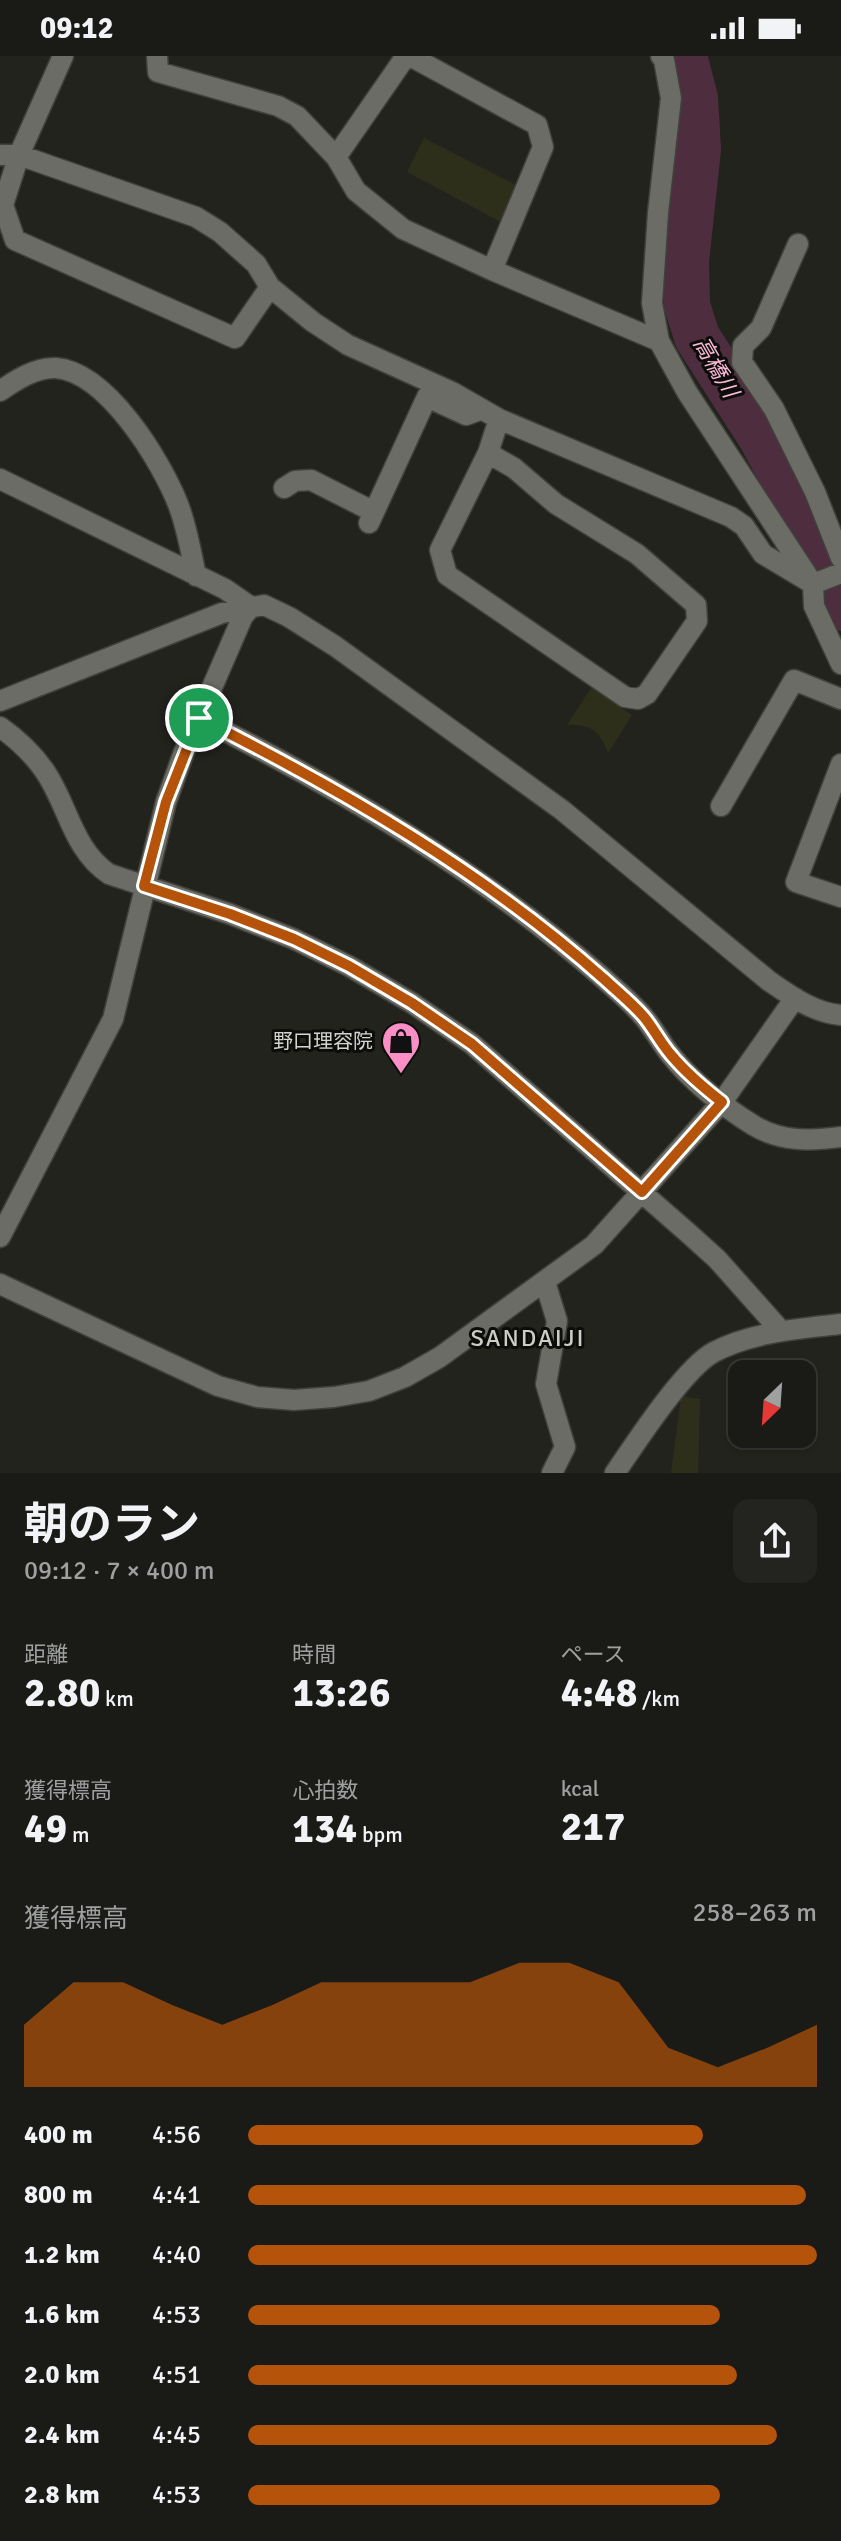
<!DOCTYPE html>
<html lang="ja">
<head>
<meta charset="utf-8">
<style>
  :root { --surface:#1a1a16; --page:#23231f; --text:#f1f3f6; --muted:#9fa1a1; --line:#383835; --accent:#b45309 }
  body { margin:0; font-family:Signika,"Noto Sans JP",sans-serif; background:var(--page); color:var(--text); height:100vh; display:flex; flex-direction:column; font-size:30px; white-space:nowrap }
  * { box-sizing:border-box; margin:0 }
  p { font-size:26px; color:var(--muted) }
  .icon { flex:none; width:44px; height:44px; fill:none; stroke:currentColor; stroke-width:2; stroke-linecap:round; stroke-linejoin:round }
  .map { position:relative; height:1417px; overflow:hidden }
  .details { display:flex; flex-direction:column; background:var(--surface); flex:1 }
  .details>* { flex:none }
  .needle { width:52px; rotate:205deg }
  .buttons { position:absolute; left:728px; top:1304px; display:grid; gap:16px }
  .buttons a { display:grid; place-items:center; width:88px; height:88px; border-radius:16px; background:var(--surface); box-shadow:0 2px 6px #0004,0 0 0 2px var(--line); font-size:40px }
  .pin { position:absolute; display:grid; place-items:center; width:68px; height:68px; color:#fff; margin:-34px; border:4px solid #fff; border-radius:50%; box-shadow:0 2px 8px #0007 }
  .round { display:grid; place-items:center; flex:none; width:84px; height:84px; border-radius:16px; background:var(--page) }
  .head { display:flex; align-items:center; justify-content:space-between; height:136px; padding:0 24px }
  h1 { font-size:44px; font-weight:700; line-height:60px }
  .figures { display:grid; grid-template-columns:repeat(3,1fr); gap:12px; height:136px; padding:8px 24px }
  .figures div { display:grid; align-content:center }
  .figures b { font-size:40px; font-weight:700 }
  .figures small { font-size:22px; font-weight:400 }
  .figures p { font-size:22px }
  .chart { height:224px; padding:16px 24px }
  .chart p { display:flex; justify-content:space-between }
  .chart svg { width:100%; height:144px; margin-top:8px; fill:var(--accent); opacity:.7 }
  ul { padding:0 24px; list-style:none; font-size:26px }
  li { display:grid; grid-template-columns:128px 96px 1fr; align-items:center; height:60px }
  li i { height:20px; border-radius:10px; background:var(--accent) }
  .status { display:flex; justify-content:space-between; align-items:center; height:56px; padding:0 40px; background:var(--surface); direction:ltr }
  .status svg { height:22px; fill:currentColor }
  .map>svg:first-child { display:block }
  .green { fill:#2e2f1b }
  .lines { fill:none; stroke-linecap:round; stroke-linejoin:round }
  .river { stroke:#4e2e3e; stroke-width:46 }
  .minor-casing { stroke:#40413c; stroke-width:23 }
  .minor { stroke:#6c6c66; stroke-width:20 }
  .route-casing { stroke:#fff; stroke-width:16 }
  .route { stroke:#b45309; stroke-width:10 }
  .labels { text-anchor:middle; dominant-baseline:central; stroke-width:6; stroke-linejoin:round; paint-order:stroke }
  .poi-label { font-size:20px; fill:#d4d5d1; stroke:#0c0c0a; text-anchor:end }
  .water-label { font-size:22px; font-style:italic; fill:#fbbad8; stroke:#0c0c0a }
  .quarter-label { font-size:24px; letter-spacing:2px; fill:#cdcdc6; stroke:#0c0c0a }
</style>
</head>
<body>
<div class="status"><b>09:12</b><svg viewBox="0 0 49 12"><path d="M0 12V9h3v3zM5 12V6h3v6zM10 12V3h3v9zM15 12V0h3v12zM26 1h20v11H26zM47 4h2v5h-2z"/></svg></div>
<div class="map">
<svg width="841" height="1417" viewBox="0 0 841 1417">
  <rect width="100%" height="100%" fill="#23231e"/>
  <path class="green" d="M424,82L518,130L503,167L407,116Z
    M591,632L632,659L608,697C600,675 591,668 567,669Z
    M681,1340L700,1343L698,1417H671Z"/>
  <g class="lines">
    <path class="river" d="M684,0L695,42L698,93L686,205L687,249L697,281L761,381L793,440L841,552"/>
    <g class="minor-casing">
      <path id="minor" d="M63,0L19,99L3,149L15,184L235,282L270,231
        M157,0L158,16L278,50L297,60L336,101L356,135L403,173L492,214L659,285
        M410,0L537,69L543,91L492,214
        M661,0L664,4L671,42L658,157L652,247L659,285L687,336L813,528L841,517
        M0,99H19L196,161L220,176L256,208L270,231L313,266L348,289L452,336L499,363L731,461L744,470L763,498L813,528L814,550L841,608
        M336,101L406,0
        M798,188L761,272L743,290L742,306L774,353L815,436L841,502
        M0,335C16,324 36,311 56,312C107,316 161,405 178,448C187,471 191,496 196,520
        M488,397L514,412L556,448L637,498L696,549L697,565L647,638L638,643L625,641L447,519L440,494L488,397L499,363
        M0,423L225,533L251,551
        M284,432L295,425L311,424L374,456
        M369,467L427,341L466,359L477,355
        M0,645L222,557L264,549L289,561L335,590L562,754L769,925C791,940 814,957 841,959
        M199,662C342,734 481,816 602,921C615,933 630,945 642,959C653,971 660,986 670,998C691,1025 724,1051 753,1069C781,1086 810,1085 841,1081
        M0,671C17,683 32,697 44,714C68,748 72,793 109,818L230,858L294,883L349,910L412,947L472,988L687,1176L717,1203L781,1275
        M841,708L796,826L841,841
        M721,750L794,624L841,643
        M0,1181L113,963L166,746L184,696L243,560L251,551
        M545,1226L557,1265L546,1328L565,1391L552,1417
        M0,1228L218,1330L257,1341L294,1344L334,1341L369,1335L405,1321L440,1301L594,1189L722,1046L795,942
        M615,1417C635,1388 684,1312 714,1296C752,1276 798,1273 841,1268"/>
    </g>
    <use href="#minor" class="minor"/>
  </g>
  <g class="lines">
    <g class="route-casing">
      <path id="route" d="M199,662C342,734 484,816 604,923C617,935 632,947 644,961C654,973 661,988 672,1000C687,1018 704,1032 722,1046L642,1136L472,988L412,947L349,910L294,883L230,858L144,830L166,746Z"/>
    </g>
    <use href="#route" class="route"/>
  </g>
  <defs>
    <g id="shop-pin" transform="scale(2)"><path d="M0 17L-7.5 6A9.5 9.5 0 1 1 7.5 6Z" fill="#fb8fc5" stroke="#0c0c0a"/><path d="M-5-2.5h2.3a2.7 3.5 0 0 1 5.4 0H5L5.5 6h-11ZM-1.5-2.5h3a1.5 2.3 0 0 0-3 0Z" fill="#111"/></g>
  </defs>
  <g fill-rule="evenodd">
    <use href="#shop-pin" x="401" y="985"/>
  </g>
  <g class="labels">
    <g class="poi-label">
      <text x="373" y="985">野口理容院</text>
    </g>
    <g class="water-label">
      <text transform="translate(716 311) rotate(60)">高橋川</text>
    </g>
    <g class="quarter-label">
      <text x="528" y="1282">SANDAIJI</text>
    </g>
  </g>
</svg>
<div class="buttons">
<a><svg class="needle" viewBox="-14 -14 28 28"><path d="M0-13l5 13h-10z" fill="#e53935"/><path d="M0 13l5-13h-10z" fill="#9fa1a1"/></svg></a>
</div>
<div class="pin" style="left:199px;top:662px;background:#1e9e55"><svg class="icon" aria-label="arrive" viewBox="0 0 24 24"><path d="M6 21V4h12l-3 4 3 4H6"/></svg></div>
</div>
<section class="details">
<div class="head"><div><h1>朝のラン</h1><p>09:12 · 7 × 400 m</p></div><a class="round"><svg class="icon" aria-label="share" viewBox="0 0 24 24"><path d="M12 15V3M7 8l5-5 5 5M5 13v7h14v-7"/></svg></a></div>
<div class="figures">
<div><p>距離</p><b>2.80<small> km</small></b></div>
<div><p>時間</p><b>13:26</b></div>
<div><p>ペース</p><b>4:48<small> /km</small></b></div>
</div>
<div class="figures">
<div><p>獲得標高</p><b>49<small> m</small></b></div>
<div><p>心拍数</p><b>134<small> bpm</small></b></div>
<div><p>kcal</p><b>217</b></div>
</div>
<div class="chart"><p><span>獲得標高</span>258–263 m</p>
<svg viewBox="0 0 160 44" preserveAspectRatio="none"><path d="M0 44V25L10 12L20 12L30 19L40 25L50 19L60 12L70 12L80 12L90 12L100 6L110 6L120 12L130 32L140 38L150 32L160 25V44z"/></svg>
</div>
<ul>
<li><b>400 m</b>4:56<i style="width:80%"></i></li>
<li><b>800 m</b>4:41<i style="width:98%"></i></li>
<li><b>1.2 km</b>4:40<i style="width:100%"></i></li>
<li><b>1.6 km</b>4:53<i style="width:83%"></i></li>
<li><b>2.0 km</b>4:51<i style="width:86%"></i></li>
<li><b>2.4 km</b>4:45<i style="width:93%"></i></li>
<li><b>2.8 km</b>4:53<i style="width:83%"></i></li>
</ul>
</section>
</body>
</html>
